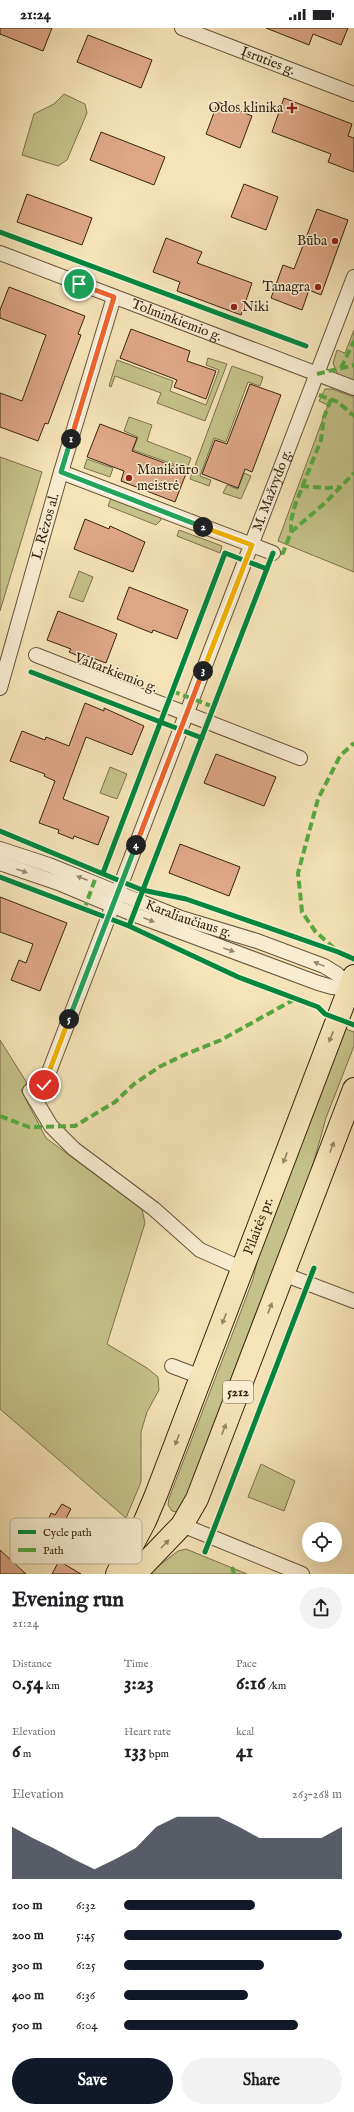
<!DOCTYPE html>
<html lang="en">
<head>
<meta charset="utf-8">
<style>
  :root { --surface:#fff; --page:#f2f2f2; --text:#202124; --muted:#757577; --accent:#111827 }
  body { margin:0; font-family:"IM FELL English",serif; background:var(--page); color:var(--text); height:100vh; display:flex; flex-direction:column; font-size:15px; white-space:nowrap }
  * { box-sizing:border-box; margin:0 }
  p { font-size:13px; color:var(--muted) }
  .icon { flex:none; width:22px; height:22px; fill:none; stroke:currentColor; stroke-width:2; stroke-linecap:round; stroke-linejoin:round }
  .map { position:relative; height:1546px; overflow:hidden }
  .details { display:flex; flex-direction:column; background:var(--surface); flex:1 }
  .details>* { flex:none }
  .controls { position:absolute; left:302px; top:1494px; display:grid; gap:8px }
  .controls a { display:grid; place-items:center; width:40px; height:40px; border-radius:50%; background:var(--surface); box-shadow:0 4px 16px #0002; font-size:20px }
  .pin { position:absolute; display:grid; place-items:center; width:34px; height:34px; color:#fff; margin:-17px; border:2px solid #fff; border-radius:50%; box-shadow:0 1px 4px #0007 }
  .km { position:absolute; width:20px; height:20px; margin:-10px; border-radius:50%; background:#222; color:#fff; font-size:11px; line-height:20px; text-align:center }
  .round { display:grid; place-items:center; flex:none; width:42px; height:42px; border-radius:21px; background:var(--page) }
  .head { display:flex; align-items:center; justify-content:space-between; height:68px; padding:0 12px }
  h1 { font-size:22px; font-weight:800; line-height:30px }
  .metrics { display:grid; grid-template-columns:repeat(3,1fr); gap:6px; height:68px; padding:4px 12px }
  .metrics div { display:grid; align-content:center }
  .metrics b { font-size:20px; font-weight:800 }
  .metrics small { font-size:11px; font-weight:400 }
  .metrics p { font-size:11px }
  .chart { height:112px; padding:8px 12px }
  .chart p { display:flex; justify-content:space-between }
  .chart svg { width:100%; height:72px; margin-top:4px; fill:var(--accent); opacity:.7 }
  .cta { display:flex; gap:8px; margin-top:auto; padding:8px 12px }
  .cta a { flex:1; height:46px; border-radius:24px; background:var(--accent); color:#fff; font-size:16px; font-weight:800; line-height:46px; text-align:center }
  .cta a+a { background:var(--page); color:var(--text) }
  ul { padding:0 12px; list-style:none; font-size:13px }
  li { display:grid; grid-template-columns:64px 48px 1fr; align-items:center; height:30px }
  li i { height:10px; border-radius:5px; background:var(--accent) }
  .status { display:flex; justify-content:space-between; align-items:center; height:28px; padding:0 20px; background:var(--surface); direction:ltr }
  .status svg { height:11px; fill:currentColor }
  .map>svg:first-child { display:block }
  .green { fill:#c4c28a; stroke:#7e734c }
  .building { fill:#dea786; stroke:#37240f }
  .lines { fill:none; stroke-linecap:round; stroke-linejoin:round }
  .minor-casing { stroke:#665439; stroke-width:16 }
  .primary-casing { stroke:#37240f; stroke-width:24 }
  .minor { stroke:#f8edd1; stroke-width:14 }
  .primary { stroke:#f5e4b8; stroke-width:22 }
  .quiet { stroke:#55aa41; stroke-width:4; stroke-dasharray:8 4; stroke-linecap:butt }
  .cycleway-casing { stroke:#f8edd1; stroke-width:8 }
  .cycleway { stroke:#00873e; stroke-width:5 }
  .oneway { fill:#988870 }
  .oneway2 { fill:#968464 }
  .split-1-casing { stroke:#fff; stroke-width:8 }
  .split-2-casing { stroke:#fff; stroke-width:8 }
  .split-3-casing { stroke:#fff; stroke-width:8 }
  .split-4-casing { stroke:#fff; stroke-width:8 }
  .split-5-casing { stroke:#fff; stroke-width:8 }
  .split-6-casing { stroke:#fff; stroke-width:8 }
  .split-1 { stroke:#f0652b; stroke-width:5 }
  .split-2 { stroke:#22a559; stroke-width:5 }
  .split-3 { stroke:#f5b400; stroke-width:5 }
  .split-4 { stroke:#f0652b; stroke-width:5 }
  .split-5 { stroke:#22a559; stroke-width:5 }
  .split-6 { stroke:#f5b400; stroke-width:5 }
  .poi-dot { fill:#8f2418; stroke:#f8edd1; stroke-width:1.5 }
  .labels { text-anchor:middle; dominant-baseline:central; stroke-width:3; stroke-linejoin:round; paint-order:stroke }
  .shield { fill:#f8edd1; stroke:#716049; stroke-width:1 }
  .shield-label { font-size:13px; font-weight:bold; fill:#37240f }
  .street-label { font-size:14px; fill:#37240f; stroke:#f8edd1 }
  .poi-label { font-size:14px; fill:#37240f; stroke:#f8edd1; text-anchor:end }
  .key { fill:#f8edd1; stroke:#beb197; stroke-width:1 }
  .key-label { font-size:11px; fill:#37240f }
</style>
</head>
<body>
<div class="status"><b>21:24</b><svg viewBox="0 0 49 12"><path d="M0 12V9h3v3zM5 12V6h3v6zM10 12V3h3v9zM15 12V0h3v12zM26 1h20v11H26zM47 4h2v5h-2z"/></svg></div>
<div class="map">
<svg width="354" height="1546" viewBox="0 0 354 1546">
  <rect width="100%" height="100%" fill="#f5e4b8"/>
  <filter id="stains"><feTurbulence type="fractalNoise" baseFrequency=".005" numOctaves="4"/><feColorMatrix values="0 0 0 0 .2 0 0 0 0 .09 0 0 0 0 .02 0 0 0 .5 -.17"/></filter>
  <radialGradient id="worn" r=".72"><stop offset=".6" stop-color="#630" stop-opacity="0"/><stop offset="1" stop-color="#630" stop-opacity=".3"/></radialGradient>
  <path class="green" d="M64,66L85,76L87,85L67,132L58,138L22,127L34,86L54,76Z
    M354,302V353L338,347L333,335L337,322L345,325Z
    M208,330L227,336L205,393L157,375L161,365L115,348L111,359L109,358L117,332L173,353L170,363L206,377L219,342L206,337Z
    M232,338L263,349L260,358L248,354L226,414L214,410L200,448L211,452L209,458L190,451Z
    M325,361H332L354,369V544L278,513L328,377L319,373Z
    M129,389L152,397L147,413L191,430L187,441L133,422L138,409L124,403Z
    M0,429L42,444L0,583Z
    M87,431L113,440L110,449L84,440Z
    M244,445L251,448L241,471L223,465L227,457L238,461Z
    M111,470L161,489V492L156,497L108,478Z
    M179,502L222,518L220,525L177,508Z
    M79,543L93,549L83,574L69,569Z
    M110,739L127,746L117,771L100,765Z
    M343,1000L354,1004V1018L326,1090L305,1165L198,1451L177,1484L172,1483L168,1477L169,1470L235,1299L253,1251L258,1230Z
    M0,1012L27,1055L21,1062L46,1110L142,1181L145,1195L107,1316L147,1340L158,1349L159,1362L147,1384L141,1404V1454L126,1490L0,1381Z
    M261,1436L295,1453L284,1483L248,1469Z
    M186,1521L247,1546H148L178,1523Z"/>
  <path class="building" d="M0,0H52L43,23L0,6Z
    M266,0H348L341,17L313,6L309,17Z
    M88,7L152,32L141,60L77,34Z
    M284,70L352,96L348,108L354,110V144L328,134L331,126L272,104Z
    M218,74L252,88L240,120L206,106Z
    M101,104L165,129L154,157L90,132Z
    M244,156L278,169L266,202L231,189Z
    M27,166L92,190L82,217L17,194Z
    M317,181L348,192L321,267L309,262L302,282L271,270L283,237L294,241Z
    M166,210L202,224L197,235L252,255L241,287L177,263L180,254L153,244Z
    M9,259L85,288L78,306L81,307L48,396L45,395L38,413L0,399V365L22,373L46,307L0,290V282Z
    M131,301L190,323L187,333L216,343L206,371L174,359L177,352L120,330Z
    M250,356L281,367L252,444L245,441L238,460L202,446L215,412L227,416Z
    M100,396L137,410L132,423L187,443L175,474L121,453L124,443L87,429Z
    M85,491L109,501L110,498L145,514L133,544L74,521Z
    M129,559L188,582L177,611L153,602L152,605L117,591Z
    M58,583L117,606L106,635L87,628L86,631L69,624L71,621L47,612Z
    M85,675L104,683V680L144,698L132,727L86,709L63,771L109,789L98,817L74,808L73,811L58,805L59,802L39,795L55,753L44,748L45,746L10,733L22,703L45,712L46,709L69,718Z
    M216,726L276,749L264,778L204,755Z
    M180,816L240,839L229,868L169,845Z
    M0,869L67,895L40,963L11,952L19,932L26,935L33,916L0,904Z
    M62,1476L71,1481L65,1492L68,1493L64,1502L68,1504L64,1515L43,1505L51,1485L55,1487Z
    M0,1522L26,1546H0Z
    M59,1533L81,1546H52Z"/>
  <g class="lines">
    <g class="minor-casing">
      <g id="minor">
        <path id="s1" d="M182,0L354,66"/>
        <path id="s2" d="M0,225L354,360"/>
        <path d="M61,444L273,525"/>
        <path d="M36,627L300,730"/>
        <path id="s3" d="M0,660L61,444L114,269"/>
        <path id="s4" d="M0,821L49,837L181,890L257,913L324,938L337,946L350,960"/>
        <path d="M0,835L61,856L133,886L318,955L332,959L354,961"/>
        <path id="s5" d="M44,1057L354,249"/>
        <path d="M30,1063L51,1098L74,1121L154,1181L200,1222L243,1241"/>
        <path d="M283,1246L354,1273"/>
        <path d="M172,1338L201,1349"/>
        <path d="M182,1497L302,1546"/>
      </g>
    </g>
    <g class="primary-casing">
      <g id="primary">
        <path id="s6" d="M117,1546L145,1493L156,1467L354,948"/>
        <path d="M135,1546L182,1497L197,1471L354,1061"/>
      </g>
    </g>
    <use href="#minor" class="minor"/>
    <use href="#primary" class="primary"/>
    <path class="quiet" d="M341,340L354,313
      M317,346L354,337
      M319,367L338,374L354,388
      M301,458L328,460L339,459
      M291,504L326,474L354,445
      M272,529L273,525H283L291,504V493L295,477L321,412L324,389L331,371
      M172,663L214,679
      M84,882L98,843
      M334,920L315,903L302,884L298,845L318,771L340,728L354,715
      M0,1088L29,1099L75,1098L115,1074L134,1056L159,1039L186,1026L221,1012L295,971
      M232,1539L234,1546"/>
    <g class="cycleway-casing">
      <path id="cycleway" d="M0,204L306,318
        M31,644L202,710
        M0,803L142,862L186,871L338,924L354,931
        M103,845L225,525L267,541
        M0,849L129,898L238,949L318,979L325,986L354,997
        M129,898L273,525
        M205,1524L314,1240"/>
    </g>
    <use href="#cycleway" class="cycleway"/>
  </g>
  <defs><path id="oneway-solid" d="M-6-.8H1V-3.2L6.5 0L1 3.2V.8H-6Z"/></defs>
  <g class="oneway">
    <use href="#oneway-solid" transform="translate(22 843) rotate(19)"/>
    <use href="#oneway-solid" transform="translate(82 850) rotate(-159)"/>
    <use href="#oneway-solid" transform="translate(149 892) rotate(21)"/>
    <use href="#oneway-solid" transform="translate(229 922) rotate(19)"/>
    <use href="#oneway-solid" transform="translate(319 936) rotate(-158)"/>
  </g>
  <g class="oneway2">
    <use href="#oneway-solid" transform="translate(331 1009) rotate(111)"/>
    <use href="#oneway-solid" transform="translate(332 1119) rotate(-69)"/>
    <use href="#oneway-solid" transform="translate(285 1130) rotate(111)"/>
    <use href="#oneway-solid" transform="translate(270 1280) rotate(-69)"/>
    <use href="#oneway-solid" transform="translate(224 1291) rotate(111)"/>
    <use href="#oneway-solid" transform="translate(224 1401) rotate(-69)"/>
    <use href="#oneway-solid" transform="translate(177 1412) rotate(111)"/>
    <use href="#oneway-solid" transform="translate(165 1516) rotate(-46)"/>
  </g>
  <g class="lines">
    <g class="split-1-casing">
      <path id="split-1" d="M71,411L114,269L79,256"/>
    </g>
    <g class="split-2-casing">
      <path id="split-2" d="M71,411L61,444L203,499"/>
    </g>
    <g class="split-3-casing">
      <path id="split-3" d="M203,643L252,517L203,499"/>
    </g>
    <g class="split-4-casing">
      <path id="split-4" d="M136,817L203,643"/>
    </g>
    <g class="split-5-casing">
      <path id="split-5" d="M69,991L136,817"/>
    </g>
    <g class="split-6-casing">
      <path id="split-6" d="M44,1057L69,991"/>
    </g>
    <use href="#split-1" class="split-1"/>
    <use href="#split-2" class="split-2"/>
    <use href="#split-3" class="split-3"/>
    <use href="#split-4" class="split-4"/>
    <use href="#split-5" class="split-5"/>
    <use href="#split-6" class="split-6"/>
  </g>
  <g class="poi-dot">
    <path d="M290 74h4v4h4v4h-4v4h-4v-4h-4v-4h4z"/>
    <circle cx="335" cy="213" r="4"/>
    <circle cx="318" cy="259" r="4"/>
    <circle cx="234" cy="279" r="4"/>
    <circle cx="129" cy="450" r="4"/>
  </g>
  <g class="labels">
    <rect class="shield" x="223" y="1353" width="30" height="22" rx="3"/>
    <g class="shield-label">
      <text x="238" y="1364">5212</text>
    </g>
    <g class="street-label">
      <text stroke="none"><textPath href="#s1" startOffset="92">Įsruties g.</textPath></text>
      <text stroke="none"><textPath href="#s2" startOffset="189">Tolminkiemio g.</textPath></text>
      <text stroke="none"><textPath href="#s5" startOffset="637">M. Mažvydo g.</textPath></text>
      <text stroke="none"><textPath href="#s3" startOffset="168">L. Rėzos al.</textPath></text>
      <text transform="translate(116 645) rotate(21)">Valtarkiemio g.</text>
      <text stroke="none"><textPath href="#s4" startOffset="201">Karaliaučiaus g.</textPath></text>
      <text stroke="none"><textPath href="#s6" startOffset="376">Pilaitės pr.</textPath></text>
    </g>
    <g class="poi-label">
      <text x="283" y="80">Odos klinika</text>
      <text x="327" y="213">Būba</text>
      <text x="310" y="259">Tanagra</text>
      <text x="242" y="279" text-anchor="start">Niki</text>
      <text x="137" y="442" text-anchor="start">Manikiūro<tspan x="137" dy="16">meistrė</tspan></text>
    </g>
  </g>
  <rect x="10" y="1490" width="132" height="46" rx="6" class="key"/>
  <rect x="18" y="1502" width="18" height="4" fill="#00873e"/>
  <rect x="18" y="1520" width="18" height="4" fill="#55aa41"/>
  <g class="key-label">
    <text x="43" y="1508">Cycle path</text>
    <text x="43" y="1526">Path</text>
  </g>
  <rect width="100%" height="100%" filter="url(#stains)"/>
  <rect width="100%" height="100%" fill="url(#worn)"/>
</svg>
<div class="controls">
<a><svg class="icon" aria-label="locate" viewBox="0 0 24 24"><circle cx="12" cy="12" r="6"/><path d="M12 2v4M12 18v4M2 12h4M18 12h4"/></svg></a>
</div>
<div class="pin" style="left:79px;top:256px;background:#1e9e55"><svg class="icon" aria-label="arrive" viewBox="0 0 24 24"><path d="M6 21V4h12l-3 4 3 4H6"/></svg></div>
<div class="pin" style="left:44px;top:1057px;background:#d93025"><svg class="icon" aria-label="check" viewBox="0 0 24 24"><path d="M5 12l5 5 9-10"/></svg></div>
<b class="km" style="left:71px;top:411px">1</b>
<b class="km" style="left:203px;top:499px">2</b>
<b class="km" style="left:203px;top:643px">3</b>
<b class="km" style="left:136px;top:817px">4</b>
<b class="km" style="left:69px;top:991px">5</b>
</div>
<section class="details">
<div class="head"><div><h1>Evening run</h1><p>21:24</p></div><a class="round"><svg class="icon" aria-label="share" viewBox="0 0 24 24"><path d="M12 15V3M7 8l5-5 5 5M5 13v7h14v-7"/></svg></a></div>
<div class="metrics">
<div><p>Distance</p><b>0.54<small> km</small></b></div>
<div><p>Time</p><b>3:23</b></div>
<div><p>Pace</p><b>6:16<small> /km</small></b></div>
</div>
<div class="metrics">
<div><p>Elevation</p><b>6<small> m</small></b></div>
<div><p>Heart rate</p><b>133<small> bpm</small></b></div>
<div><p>kcal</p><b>41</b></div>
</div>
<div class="chart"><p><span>Elevation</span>263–268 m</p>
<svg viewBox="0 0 160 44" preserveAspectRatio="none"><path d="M0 44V12L10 19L20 25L30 32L40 38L50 32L60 25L70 12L80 6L90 6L100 6L110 12L120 19L130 19L140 19L150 19L160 12V44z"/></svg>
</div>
<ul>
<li><b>100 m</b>6:32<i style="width:60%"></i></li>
<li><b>200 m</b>5:45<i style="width:100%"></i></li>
<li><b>300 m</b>6:25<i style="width:64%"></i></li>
<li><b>400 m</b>6:36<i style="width:57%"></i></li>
<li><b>500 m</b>6:04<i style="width:80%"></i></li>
</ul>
<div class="cta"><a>Save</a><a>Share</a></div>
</section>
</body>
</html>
